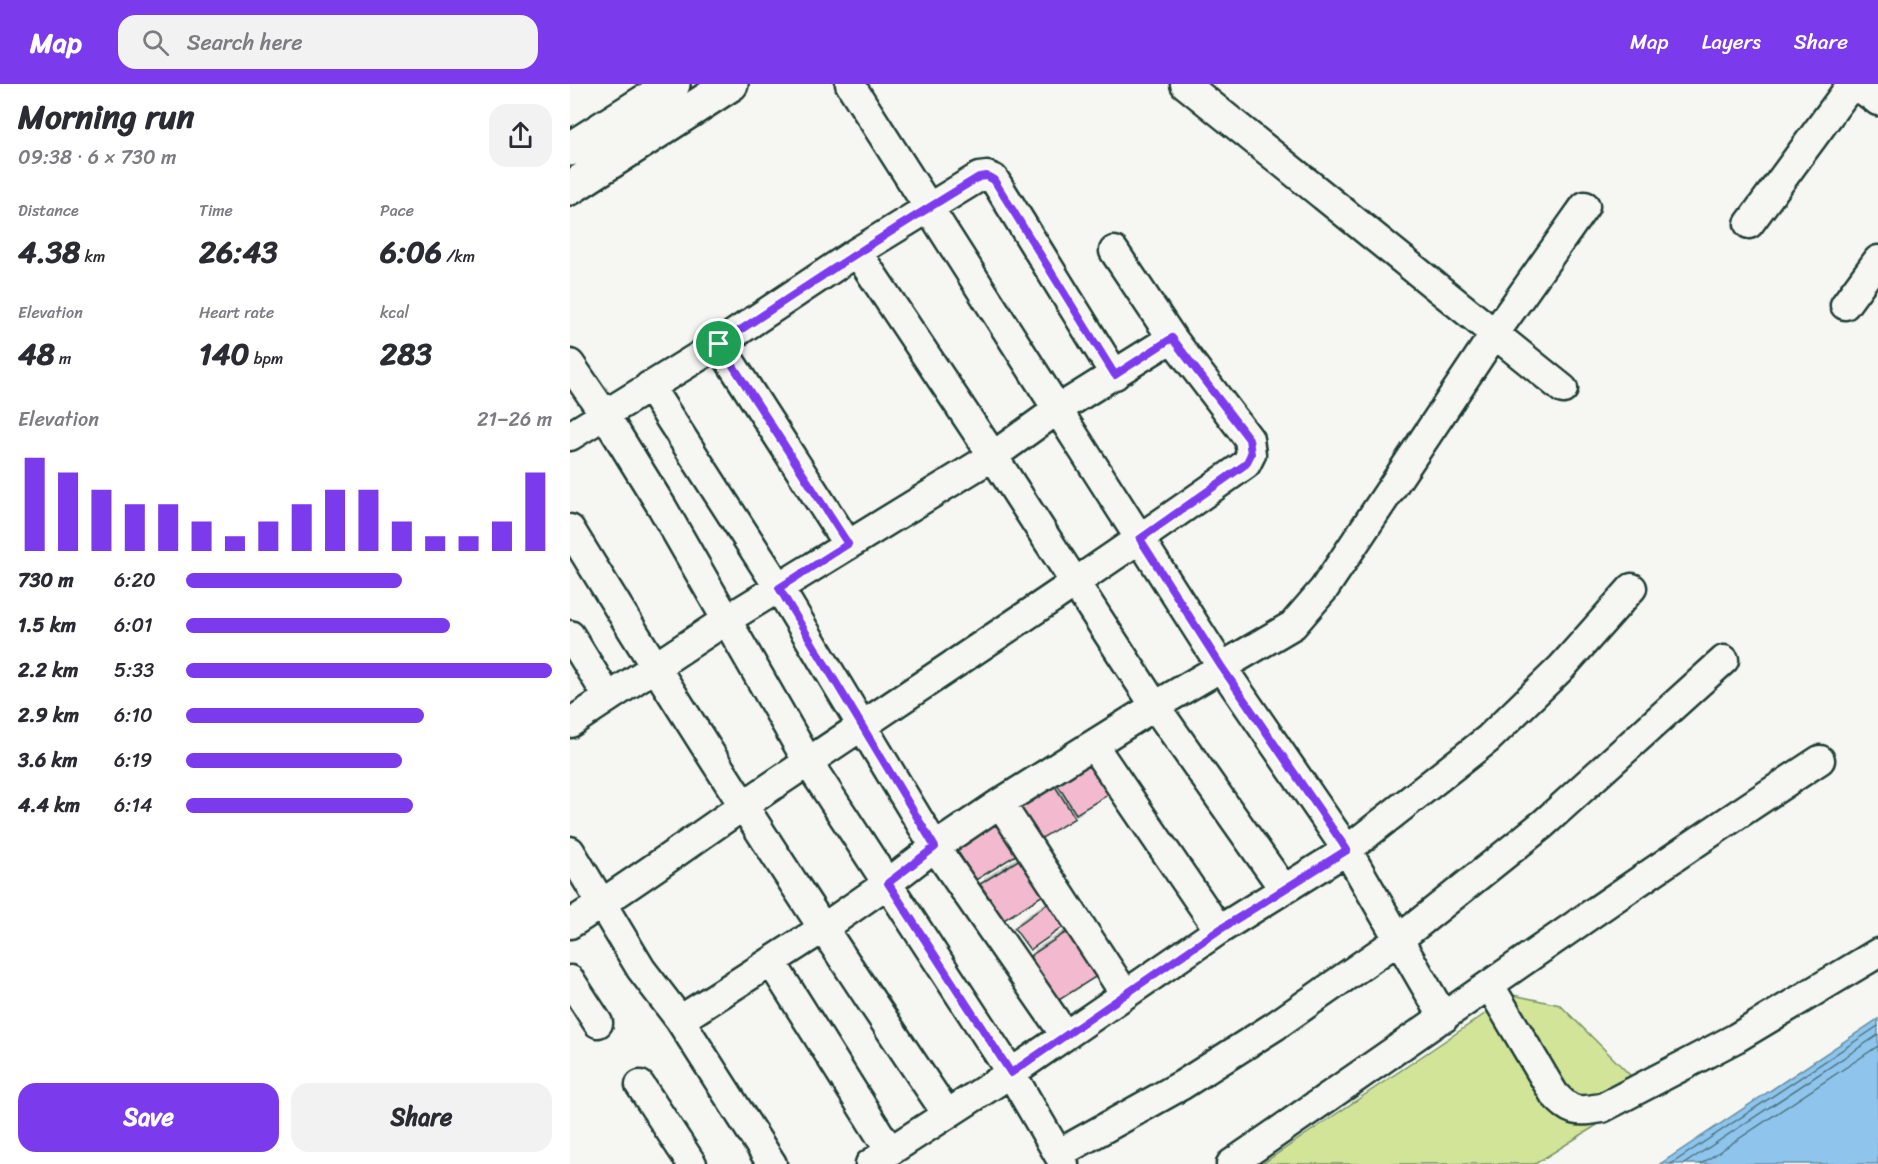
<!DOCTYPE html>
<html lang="en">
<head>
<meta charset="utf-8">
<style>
  :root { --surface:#fff; --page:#f2f2f3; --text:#2b2b33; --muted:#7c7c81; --accent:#7c3aed }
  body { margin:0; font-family:Sriracha,sans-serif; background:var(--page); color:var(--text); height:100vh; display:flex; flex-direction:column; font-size:22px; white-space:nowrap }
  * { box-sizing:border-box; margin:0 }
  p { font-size:20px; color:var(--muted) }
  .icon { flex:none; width:33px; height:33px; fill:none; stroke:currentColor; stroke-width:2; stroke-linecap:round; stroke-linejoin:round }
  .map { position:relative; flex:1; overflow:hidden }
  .side { display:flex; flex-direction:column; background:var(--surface); width:570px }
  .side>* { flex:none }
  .pin { position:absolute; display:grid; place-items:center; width:51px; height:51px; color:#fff; margin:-26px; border:3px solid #fff; border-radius:50%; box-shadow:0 2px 6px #0007 }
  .round { display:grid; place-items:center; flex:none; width:63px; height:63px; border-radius:18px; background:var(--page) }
  .overview { display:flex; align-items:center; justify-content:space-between; height:102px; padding:0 18px }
  h1 { font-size:33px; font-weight:700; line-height:45px }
  .stats { display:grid; grid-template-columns:repeat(3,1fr); gap:9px; height:102px; padding:6px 18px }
  .stats div { display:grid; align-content:center }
  .stats b { font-size:30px; font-weight:700 }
  .stats small { font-size:16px; font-weight:400 }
  .stats p { font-size:16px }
  .chart { height:168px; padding:12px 18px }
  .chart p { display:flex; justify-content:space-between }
  .chart svg { width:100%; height:108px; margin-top:6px; stroke:var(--accent); stroke-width:6 }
  .primary-button { display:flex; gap:12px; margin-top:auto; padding:12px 18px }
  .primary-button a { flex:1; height:69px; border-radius:18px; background:var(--accent); color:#fff; font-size:24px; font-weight:700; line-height:69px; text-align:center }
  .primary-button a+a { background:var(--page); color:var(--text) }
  ul { padding:0 18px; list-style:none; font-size:20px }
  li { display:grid; grid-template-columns:96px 72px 1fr; align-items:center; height:45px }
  li i { height:15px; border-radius:8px; background:var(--accent) }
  header { display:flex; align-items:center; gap:36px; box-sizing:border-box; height:84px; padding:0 30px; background:var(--accent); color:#fff }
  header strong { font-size:28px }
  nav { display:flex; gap:33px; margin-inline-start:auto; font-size:21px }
  .search { width:420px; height:54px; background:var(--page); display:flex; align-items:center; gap:15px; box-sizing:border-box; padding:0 21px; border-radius:18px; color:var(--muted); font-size:22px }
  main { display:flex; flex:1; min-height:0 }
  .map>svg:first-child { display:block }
  .green { fill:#d2e498; stroke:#789066; stroke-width:1.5 }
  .water { fill:#8fc4ec; stroke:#628ea2; stroke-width:1.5 }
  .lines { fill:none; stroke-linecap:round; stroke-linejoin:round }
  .shore { stroke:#4c737e; stroke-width:1.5 }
  .building { fill:#f2b9cf; stroke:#1f3d34; stroke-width:1.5; filter:url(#shadow) }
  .street-casing { stroke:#1f3d34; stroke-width:33 }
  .secondary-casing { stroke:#1f3d34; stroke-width:38 }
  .street { stroke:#f6f6f2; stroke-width:28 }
  .secondary { stroke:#f6f6f2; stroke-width:33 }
  .route-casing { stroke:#fff; stroke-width:12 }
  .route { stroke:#7c3aed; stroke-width:8 }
</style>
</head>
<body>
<header>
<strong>Map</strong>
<div class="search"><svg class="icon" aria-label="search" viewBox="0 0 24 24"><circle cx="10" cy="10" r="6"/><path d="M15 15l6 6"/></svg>Search here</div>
<nav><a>Map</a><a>Layers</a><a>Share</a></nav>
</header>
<main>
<section class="side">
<div class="overview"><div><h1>Morning run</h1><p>09:38 · 6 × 730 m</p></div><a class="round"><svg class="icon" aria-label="share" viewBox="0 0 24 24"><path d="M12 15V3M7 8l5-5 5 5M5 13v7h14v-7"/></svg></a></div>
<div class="stats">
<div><p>Distance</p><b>4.38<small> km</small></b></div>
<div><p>Time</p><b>26:43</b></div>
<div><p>Pace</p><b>6:06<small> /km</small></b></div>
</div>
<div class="stats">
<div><p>Elevation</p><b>48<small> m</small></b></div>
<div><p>Heart rate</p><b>140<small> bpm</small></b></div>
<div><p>kcal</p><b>283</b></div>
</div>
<div class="chart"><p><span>Elevation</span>21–26 m</p>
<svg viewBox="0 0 160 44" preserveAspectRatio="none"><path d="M5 44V6M15 44V12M25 44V19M35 44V25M45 44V25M55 44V32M65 44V38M75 44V32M85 44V25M95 44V19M105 44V19M115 44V32M125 44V38M135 44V38M145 44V32M155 44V12"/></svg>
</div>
<ul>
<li><b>730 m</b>6:20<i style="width:59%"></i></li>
<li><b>1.5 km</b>6:01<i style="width:72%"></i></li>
<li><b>2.2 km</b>5:33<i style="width:100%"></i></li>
<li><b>2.9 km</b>6:10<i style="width:65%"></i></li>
<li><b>3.6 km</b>6:19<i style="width:59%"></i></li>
<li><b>4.4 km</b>6:14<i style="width:62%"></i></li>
</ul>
<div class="primary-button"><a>Save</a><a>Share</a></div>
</section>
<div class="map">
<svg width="1308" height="1080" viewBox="0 0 1308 1080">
  <defs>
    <filter id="shadow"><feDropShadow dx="5.5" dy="-5.5" stdDeviation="0" flood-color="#0004"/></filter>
  </defs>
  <rect width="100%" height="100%" fill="#f6f6f2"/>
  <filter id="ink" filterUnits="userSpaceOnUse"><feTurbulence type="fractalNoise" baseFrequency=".0167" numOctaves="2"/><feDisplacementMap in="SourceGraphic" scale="12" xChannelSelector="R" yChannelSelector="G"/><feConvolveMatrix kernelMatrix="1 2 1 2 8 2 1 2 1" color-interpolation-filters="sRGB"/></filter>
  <g filter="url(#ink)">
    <path class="green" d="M943,911L990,921L1078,1009L965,1080H692Z"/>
    <path class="water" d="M1308,935V1080H1090Z"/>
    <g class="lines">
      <path class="shore" d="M1101,1080L1308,942
        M1114,1080L1308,951
        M1131,1080L1308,962"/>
    </g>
    <path class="building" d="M520,674L541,709L506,730L484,695Z
      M481,696L505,734L462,760L438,722Z
      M430,730L454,766L406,796L383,760Z
      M458,770L481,806L434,836L410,800Z
      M480,818L496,841L460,866L444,844Z
      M501,845L530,890L489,916L460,872Z"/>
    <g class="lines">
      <g class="street-casing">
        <path id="street" d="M280,0L651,582L777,766L874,934
          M615,0L993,305
          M1179,140L1276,8C1290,1 1296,8 1308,17
          M287,168L423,372L585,622L713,804
          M1275,221L1308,176
          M149,260L278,461
          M0,280L35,331L92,423L238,678L441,989L494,1080
          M79,302L209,504L365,763L495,951
          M0,352L149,260L287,168L409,93L417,92L424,95L545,291
          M0,445C121,643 247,838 377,1030
          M0,551L38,613
          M0,639L156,536L423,372L487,326L602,254
          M523,661L649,846
          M430,719L555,910
          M0,767L71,885L110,936L202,1080
          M0,840C73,794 142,742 214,694C369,590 524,488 676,380L681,370L679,355L602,254L544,167
          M202,879L320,1067
          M0,896L28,939
          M920,902L984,1010C1002,1029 1006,1028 1032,1024L1166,954L1308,869
          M110,936L252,845L318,799L365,763L430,719L585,622L723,541L754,505L925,249L1015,122
          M70,1001L122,1080
          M488,1070L612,1001L705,942L828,856L973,740L1154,576
          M300,1080L441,989L649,846L777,766L918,655L992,583L1062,504
          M661,1080C858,945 1051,806 1250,676"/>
      </g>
      <g class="secondary-casing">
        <path id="secondary" d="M0,65L103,0
          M0,104L161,0"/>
      </g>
      <use href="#street" class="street"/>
      <use href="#secondary" class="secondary"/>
    </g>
  </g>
  <g class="lines" filter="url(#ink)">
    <g class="route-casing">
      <path id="route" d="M417,92L424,96L545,291L602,254L679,355L681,370L676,380L570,455L651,582L777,766L649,846L441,989L318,799L365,763L209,504L278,460L149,260C235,203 321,146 409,93Z"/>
    </g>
    <use href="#route" class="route"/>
  </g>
</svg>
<div class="pin" style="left:149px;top:260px;background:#1e9e55"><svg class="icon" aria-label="arrive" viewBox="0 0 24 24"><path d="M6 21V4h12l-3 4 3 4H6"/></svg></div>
</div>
</main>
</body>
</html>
